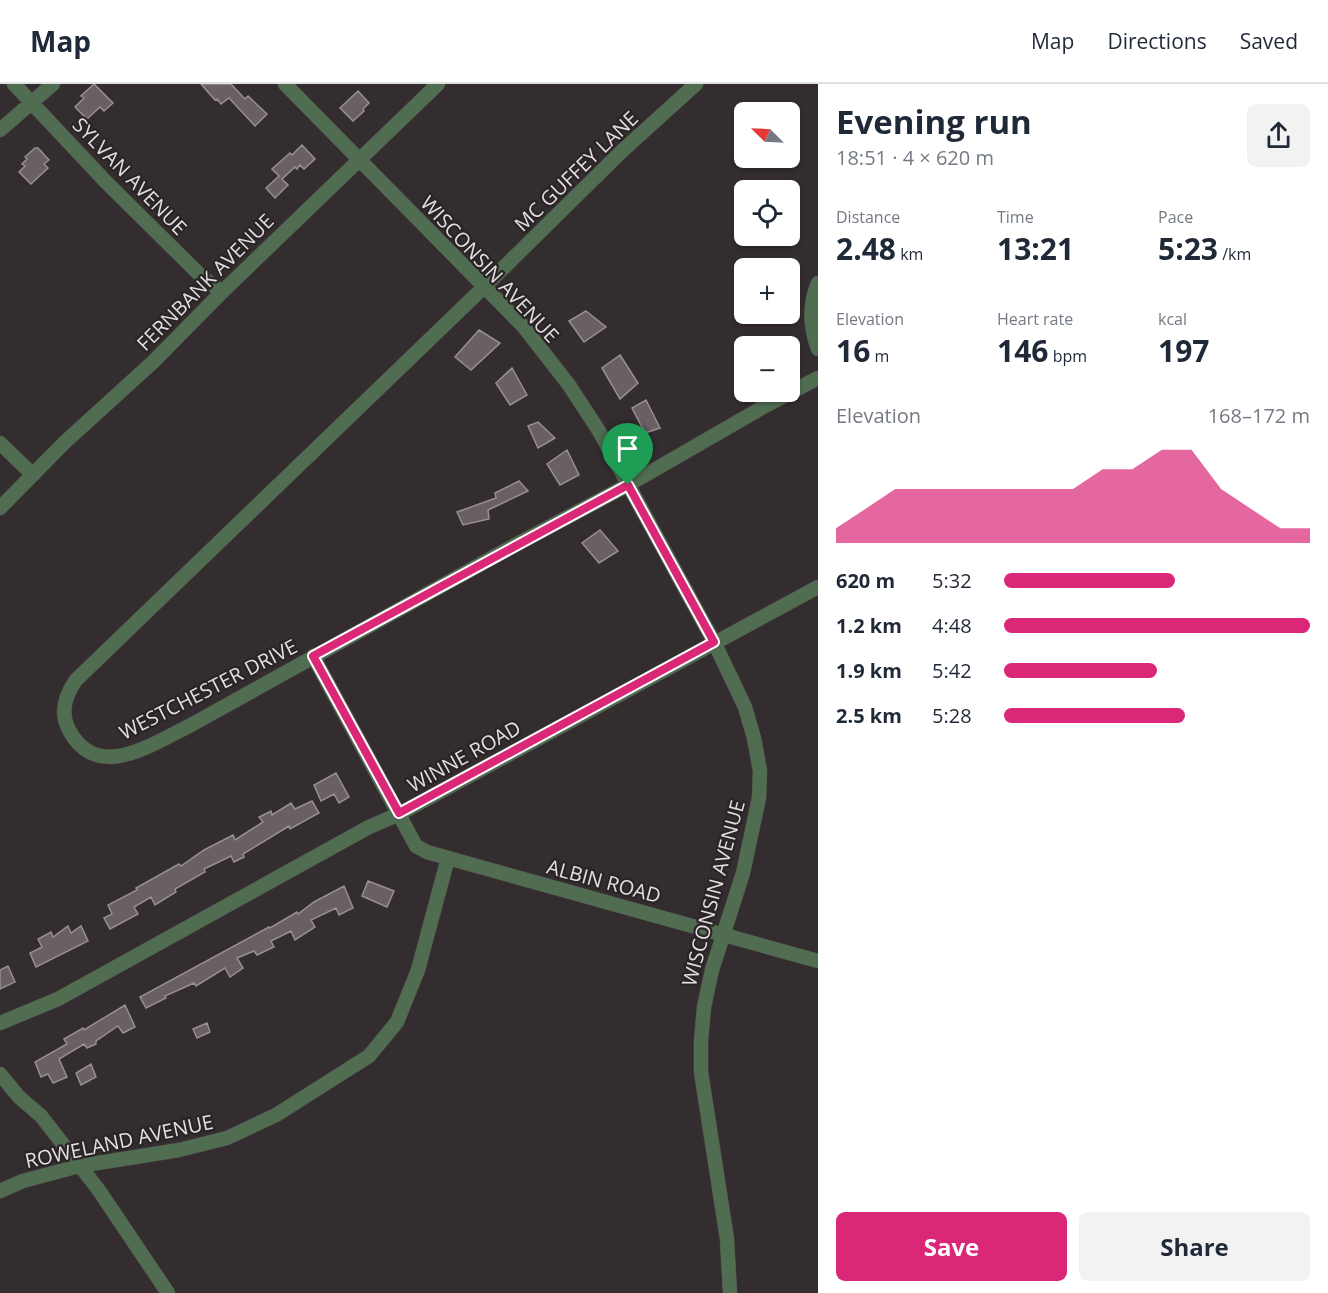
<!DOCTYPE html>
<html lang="en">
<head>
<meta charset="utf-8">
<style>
  :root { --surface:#fff; --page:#f2f2f3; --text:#1f2937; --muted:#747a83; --line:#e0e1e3; --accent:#db2777 }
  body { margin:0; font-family:"Open Sans",sans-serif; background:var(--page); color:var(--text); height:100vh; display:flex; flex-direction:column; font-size:22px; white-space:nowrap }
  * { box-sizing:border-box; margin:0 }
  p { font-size:20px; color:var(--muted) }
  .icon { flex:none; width:33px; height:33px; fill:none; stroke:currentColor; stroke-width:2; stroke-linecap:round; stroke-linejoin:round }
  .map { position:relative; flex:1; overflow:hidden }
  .side { display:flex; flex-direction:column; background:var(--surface); width:510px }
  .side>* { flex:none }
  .needle { width:39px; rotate:294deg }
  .tools { position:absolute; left:734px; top:18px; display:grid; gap:12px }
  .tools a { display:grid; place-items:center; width:66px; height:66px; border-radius:9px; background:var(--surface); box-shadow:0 2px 4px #0004; font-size:30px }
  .pin { position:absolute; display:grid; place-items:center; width:51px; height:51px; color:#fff; margin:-62px -26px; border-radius:50% 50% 50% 0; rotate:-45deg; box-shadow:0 0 6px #0007 }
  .pin .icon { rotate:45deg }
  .round { display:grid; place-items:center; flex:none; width:63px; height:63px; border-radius:9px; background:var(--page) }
  .summary { display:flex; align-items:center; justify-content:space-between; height:102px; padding:0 18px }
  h1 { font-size:33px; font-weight:700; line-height:45px }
  .stats { display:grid; grid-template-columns:repeat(3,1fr); gap:9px; height:102px; padding:6px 18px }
  .stats div { display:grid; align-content:center }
  .stats b { font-size:30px; font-weight:700 }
  .stats small { font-size:16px; font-weight:400 }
  .stats p { font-size:16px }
  .chart { height:168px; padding:12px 18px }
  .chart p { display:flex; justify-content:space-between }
  .chart svg { width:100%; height:108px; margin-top:6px; fill:var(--accent); opacity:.7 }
  .primary-button { display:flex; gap:12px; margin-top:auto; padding:12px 18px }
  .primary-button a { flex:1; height:69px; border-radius:9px; background:var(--accent); color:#fff; font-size:24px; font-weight:700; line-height:69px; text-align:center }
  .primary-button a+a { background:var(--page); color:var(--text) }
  ul { padding:0 18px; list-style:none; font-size:20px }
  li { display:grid; grid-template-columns:96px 72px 1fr; align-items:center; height:45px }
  li i { height:15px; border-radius:8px; background:var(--accent) }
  header { display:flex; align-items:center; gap:36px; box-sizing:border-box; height:84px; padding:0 30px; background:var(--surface); border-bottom:2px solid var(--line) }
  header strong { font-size:28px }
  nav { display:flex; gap:33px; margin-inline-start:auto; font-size:21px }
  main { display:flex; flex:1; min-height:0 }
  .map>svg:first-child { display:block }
  .building { fill:#686063; stroke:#978f91; stroke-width:1.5 }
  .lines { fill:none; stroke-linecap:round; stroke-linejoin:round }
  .minor-casing { stroke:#50494b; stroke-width:15 }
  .minor { stroke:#506d51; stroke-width:14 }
  .route-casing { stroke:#fff; stroke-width:12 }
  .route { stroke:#db2777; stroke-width:8 }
  .labels { text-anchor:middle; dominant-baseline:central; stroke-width:4.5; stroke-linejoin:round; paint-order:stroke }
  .street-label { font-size:20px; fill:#e3dee0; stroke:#2a2426 }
</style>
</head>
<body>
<header>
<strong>Map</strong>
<nav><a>Map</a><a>Directions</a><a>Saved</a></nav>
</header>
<main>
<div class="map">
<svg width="818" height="1209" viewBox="0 0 818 1209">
  <rect width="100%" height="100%" fill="#342d2f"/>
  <path class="building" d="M94,0L113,19L104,27L100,23L87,35L75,23L84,14L81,12Z
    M201,0H231L245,15L248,12L267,30L255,42L229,14L221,20L217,15L215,16Z
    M358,7L369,19L363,25L364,27L353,37L340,24Z
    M302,61L315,75L304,85L300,81L297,85L295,83L282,95L288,101L275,114L266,104L279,92L272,85L290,69L292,71Z
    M35,64H38L49,76L44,80L48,84L31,100L19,88L25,82L22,80L27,75L25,73Z
    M586,227L606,243L584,258L569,237Z
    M479,246L500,259L471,286L455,273Z
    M620,271L638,299L620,315L602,284Z
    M512,284L527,311L510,321L496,299Z
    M646,316L660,344L645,349L632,324Z
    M538,338L555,354L538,364L528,342Z
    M567,366L579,391L560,401L547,380Z
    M519,397L528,407L488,426L489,435L463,441L457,428L496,414L495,409Z
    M600,446L618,467L599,479L582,459Z
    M336,689L349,713L339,719L334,710L321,717L314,701Z
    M312,717L319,729L290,745L289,742L243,770L244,773L234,778L231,772L204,785L205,788L175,805L176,808L155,821L151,813L134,823L138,830L110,845L104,834L112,830L108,821L137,806L136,804L179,780L181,782L204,766L233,751L235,756L263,738L259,733L271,727L272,731L291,719L295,725Z
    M368,797L394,807L387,823L362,812Z
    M344,802L353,824L339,831L336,824L311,836L315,843L295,856L291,847L271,857L274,863L257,871L254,867L237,874L243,884L230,893L225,884L196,902L194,899L165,912L166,914L146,924L140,913L269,843L270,844L297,828L298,830L314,818Z
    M68,842L71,849L81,842L88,857L36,883L30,869L42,863L38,855L51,848L53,853Z
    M8,882L15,898L0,905V886Z
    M125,921L135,943L123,949L118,942L96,957V960L87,964L84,960L59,975L67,993L53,999L48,990L41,993L35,978L67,960L64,955L83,944L84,946Z
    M207,939L210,948L197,954L193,945Z
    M91,980L96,993L81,1001L76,989Z"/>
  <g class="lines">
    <g class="minor-casing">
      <path id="minor" d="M14,0L105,97L203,194L222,208
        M285,0L523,242L569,301L599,347L714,558L745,623L754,654L760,687L759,714L743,789L712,886L704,923L701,957V988L727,1155L730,1209
        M696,0L622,67L484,203L76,596C66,610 60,627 68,644C96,700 152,660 191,641L515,461L628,401L765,322L818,294
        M0,46L53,0
        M818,199C809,220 810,243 818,265
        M0,359L33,391
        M0,424L65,358L153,278L222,208L438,0
        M313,572L416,762L427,768L448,774L818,877
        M0,939L58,915L369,743L399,730L818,503
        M0,990L19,1013L41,1032L98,1105L168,1209
        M0,1107L23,1097L79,1082L179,1066L227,1054L276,1031L369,972L397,938L418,886L448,774"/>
    </g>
    <use href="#minor" class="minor"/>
  </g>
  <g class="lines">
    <g class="route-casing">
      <path id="route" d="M628,401L714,558L399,729L313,572Z"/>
    </g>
    <use href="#route" class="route"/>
  </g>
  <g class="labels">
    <g class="street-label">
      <text transform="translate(576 87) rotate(-44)">MC GUFFEY LANE</text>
      <text transform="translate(130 92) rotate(46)">SYLVAN AVENUE</text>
      <text transform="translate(490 185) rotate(47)">WISCONSIN AVENUE</text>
      <text transform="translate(205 198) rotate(-45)">FERNBANK AVENUE</text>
      <text transform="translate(208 605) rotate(-27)">WESTCHESTER DRIVE</text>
      <text transform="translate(464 672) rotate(-29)">WINNE ROAD</text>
      <text transform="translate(604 797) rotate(15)">ALBIN ROAD</text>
      <text transform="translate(713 809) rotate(-75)">WISCONSIN AVENUE</text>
      <text transform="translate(119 1057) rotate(-12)">ROWELAND AVENUE</text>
    </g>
  </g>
</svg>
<div class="tools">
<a><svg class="needle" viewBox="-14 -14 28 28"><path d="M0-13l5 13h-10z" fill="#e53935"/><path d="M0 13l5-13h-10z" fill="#747a83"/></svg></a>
<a><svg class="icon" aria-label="locate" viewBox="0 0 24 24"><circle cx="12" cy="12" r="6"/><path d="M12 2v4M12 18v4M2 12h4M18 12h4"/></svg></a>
<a>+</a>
<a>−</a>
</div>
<div class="pin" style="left:628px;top:401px;background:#1e9e55"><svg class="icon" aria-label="arrive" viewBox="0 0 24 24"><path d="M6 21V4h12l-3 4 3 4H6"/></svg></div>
</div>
<section class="side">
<div class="summary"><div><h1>Evening run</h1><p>18:51 · 4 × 620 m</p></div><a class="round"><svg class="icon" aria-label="share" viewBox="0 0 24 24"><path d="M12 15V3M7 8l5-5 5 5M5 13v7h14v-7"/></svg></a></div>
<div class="stats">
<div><p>Distance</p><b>2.48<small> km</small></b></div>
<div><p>Time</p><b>13:21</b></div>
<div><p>Pace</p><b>5:23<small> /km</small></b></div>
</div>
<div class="stats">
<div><p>Elevation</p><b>16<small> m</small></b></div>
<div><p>Heart rate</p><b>146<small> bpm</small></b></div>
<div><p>kcal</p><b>197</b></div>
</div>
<div class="chart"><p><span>Elevation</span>168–172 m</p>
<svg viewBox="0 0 160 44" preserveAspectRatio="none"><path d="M0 44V38L10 30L20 22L30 22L40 22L50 22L60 22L70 22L80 22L90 14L100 14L110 6L120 6L130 22L140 30L150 38L160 38V44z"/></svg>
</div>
<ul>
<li><b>620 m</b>5:32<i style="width:56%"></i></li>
<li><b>1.2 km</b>4:48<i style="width:100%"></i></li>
<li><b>1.9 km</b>5:42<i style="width:50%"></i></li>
<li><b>2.5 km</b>5:28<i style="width:59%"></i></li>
</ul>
<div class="primary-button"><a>Save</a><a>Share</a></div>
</section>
</main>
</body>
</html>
